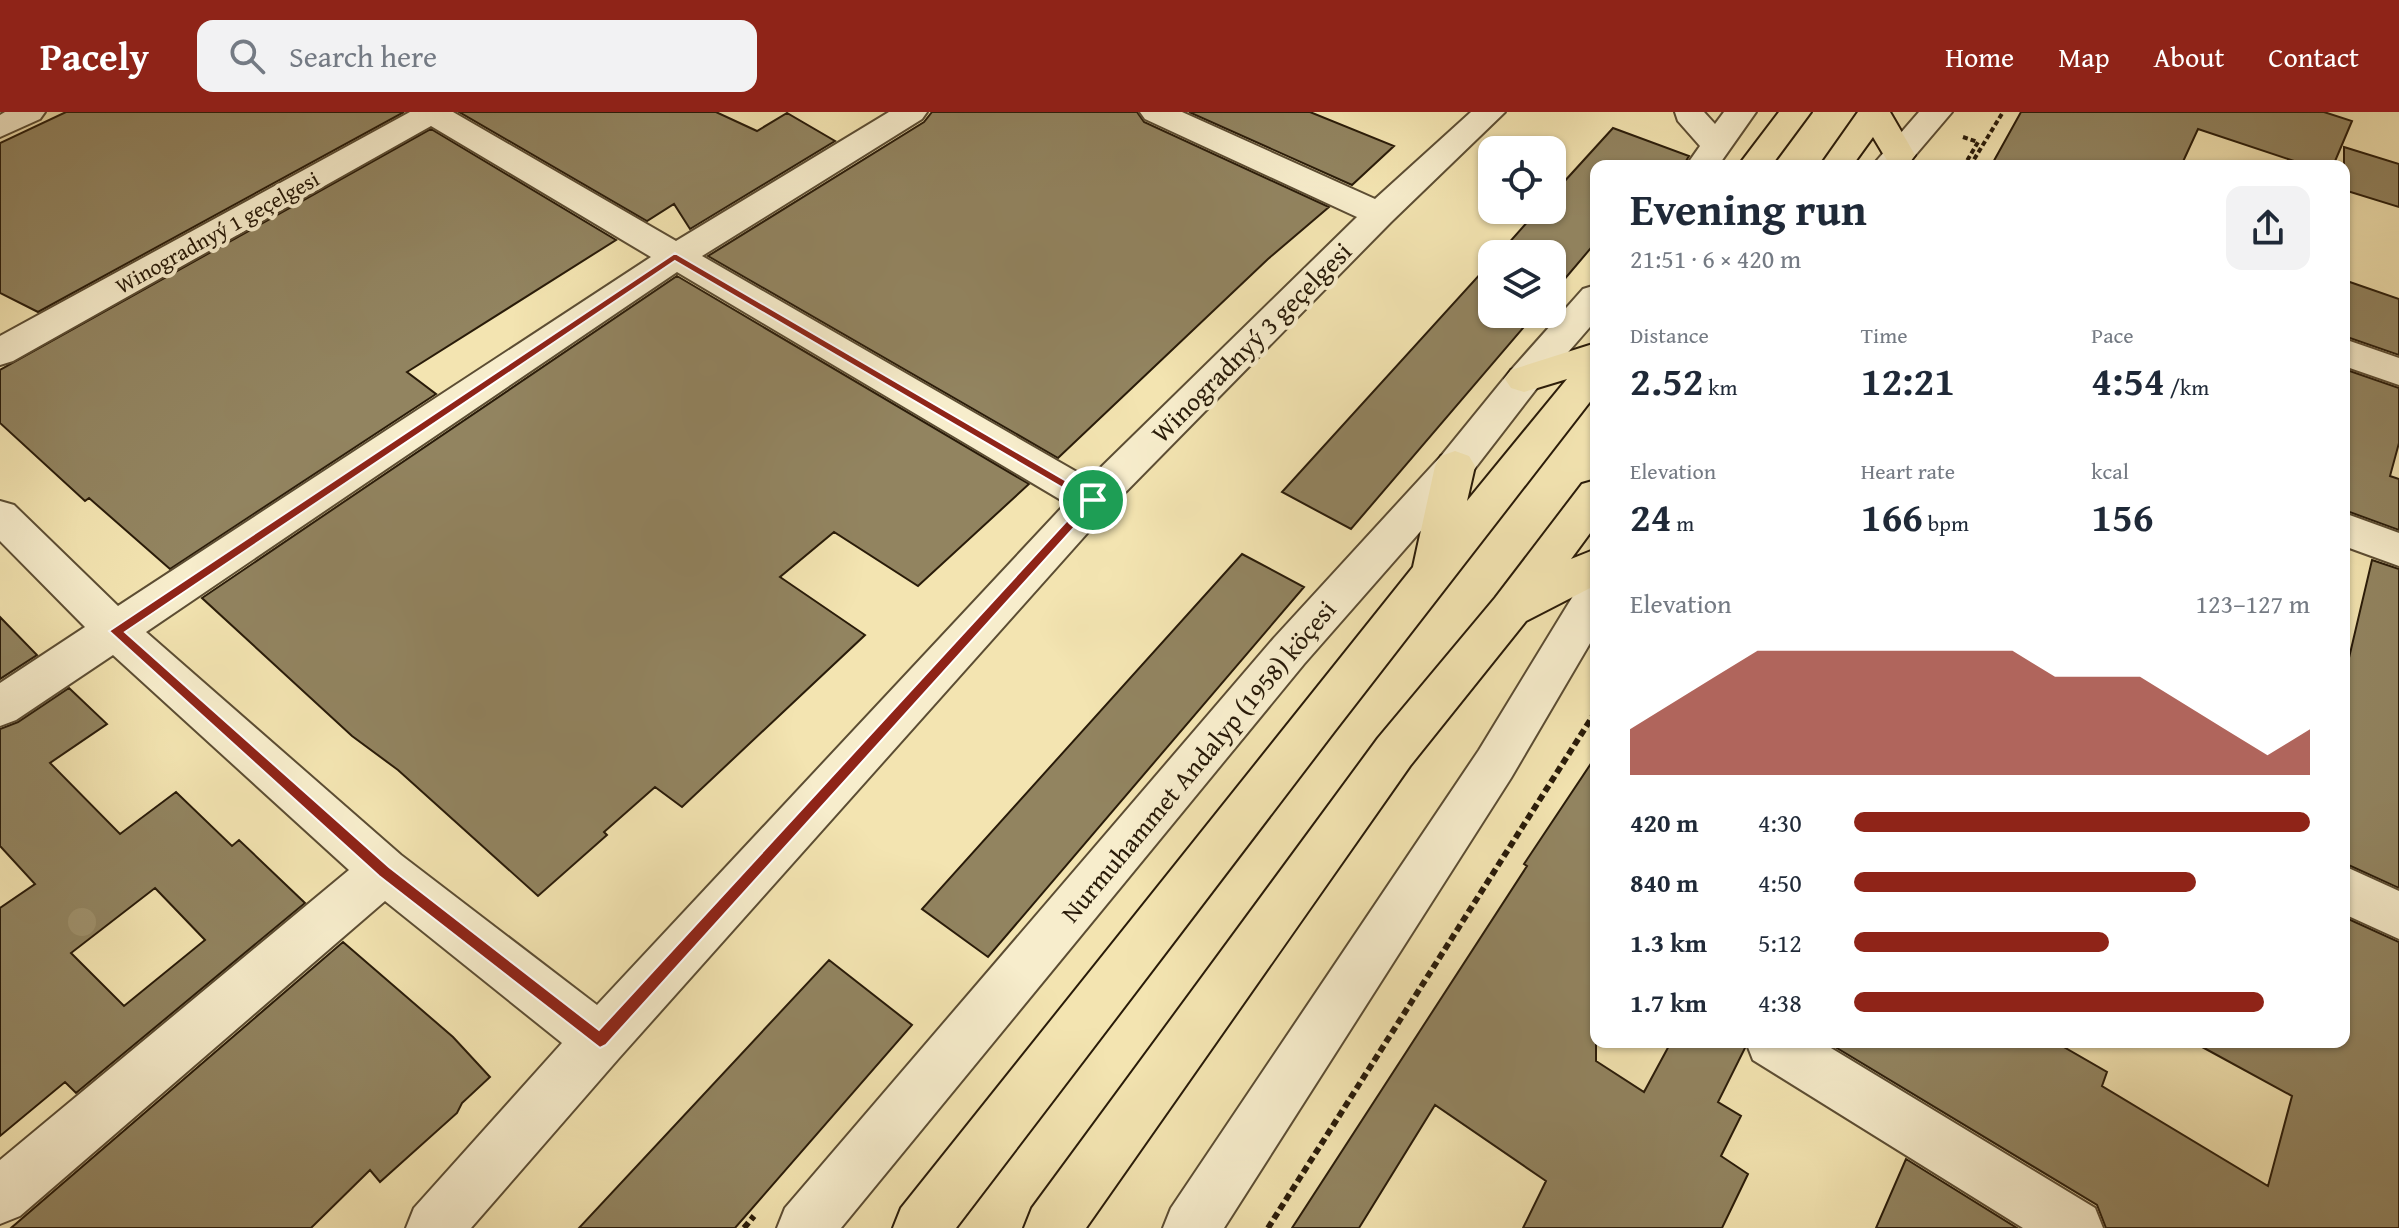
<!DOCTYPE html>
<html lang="en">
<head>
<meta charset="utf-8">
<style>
  :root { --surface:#fff; --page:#f2f2f3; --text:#1f2937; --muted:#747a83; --accent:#8f2418 }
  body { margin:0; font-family:"Gentium Book Plus",serif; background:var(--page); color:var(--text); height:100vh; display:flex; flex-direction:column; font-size:30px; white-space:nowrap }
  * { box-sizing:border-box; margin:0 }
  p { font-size:26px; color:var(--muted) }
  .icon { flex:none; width:44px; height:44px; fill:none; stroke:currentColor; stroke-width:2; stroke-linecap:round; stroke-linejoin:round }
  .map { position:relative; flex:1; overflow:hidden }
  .sheet { position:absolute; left:1590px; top:48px; width:760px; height:888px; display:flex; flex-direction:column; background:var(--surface); border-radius:16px; box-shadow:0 2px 6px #0004 }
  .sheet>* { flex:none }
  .buttons { position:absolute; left:1478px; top:24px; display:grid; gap:16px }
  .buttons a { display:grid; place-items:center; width:88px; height:88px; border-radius:16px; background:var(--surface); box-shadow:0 2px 6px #0004; font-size:40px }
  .pin { position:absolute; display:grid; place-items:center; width:68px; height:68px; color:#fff; margin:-34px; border:4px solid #fff; border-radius:50%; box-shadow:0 2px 8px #0007 }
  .round { display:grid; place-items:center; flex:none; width:84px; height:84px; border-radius:16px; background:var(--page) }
  .headline { display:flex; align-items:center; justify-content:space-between; height:136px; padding:0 40px }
  h1 { font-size:44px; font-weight:600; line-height:60px }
  .stats { display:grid; grid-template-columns:repeat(3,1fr); gap:12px; height:136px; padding:8px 40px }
  .stats div { display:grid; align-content:center }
  .stats b { font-size:40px; font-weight:600 }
  .stats small { font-size:22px; font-weight:400 }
  .stats p { font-size:22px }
  .chart { height:224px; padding:16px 40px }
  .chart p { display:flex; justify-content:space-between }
  .chart svg { width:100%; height:144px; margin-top:8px; fill:var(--accent); opacity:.7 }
  ul { padding:0 40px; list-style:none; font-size:26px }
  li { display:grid; grid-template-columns:128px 96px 1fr; align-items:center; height:60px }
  li i { height:20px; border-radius:10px; background:var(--accent) }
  header { display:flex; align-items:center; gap:48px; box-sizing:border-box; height:112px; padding:0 40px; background:var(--accent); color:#fff }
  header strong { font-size:38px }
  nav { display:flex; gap:44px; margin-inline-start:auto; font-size:28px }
  .search { width:560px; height:72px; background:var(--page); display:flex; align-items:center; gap:20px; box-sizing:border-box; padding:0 28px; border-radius:16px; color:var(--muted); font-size:30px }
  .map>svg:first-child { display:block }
  .building { fill:#928460; stroke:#291b09; stroke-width:2; fill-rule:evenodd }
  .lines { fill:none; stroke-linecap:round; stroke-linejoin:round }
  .minor-casing { stroke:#5c4d33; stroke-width:4 }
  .major-casing { stroke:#291b09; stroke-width:4 }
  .path-far1 { stroke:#291b09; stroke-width:4; stroke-dasharray:5 3; stroke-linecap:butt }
  .path { stroke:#291b09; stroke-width:6; stroke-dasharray:7 4; stroke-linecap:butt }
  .minor { fill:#f7edcc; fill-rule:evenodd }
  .major { fill:#f3e4b1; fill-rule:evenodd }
  .tree { fill:#9f916c }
  .route { fill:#8f2418; stroke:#fff; stroke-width:2; fill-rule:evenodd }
  .labels { text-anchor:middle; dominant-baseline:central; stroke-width:8; stroke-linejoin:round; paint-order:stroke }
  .far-street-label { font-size:22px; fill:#291b09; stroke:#f7edcc }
  .street-label { font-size:26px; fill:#291b09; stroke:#f7edcc }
</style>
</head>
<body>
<header>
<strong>Pacely</strong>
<div class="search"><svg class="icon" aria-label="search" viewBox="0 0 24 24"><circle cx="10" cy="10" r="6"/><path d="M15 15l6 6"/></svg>Search here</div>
<nav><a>Home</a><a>Map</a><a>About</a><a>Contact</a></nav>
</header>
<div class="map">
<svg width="2399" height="1116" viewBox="0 0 2399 1116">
  <rect width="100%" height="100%" fill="#f3e4b1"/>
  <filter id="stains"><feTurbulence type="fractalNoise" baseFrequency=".0025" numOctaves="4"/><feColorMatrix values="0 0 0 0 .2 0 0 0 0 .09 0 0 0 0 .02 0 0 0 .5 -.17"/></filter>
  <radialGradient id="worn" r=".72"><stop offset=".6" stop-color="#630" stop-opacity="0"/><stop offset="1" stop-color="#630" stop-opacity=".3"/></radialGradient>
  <path class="building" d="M66,0H404L38,200L0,181V31Z
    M459,0H716L757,19L787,1L835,29L690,117L674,92L647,109Z
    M932,0H1137L1144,10L1329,95L1268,147L1058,346L708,144L924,10Z
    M1189,0H1310L1394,34L1352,73Z
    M2021,0H2324L2352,9L2333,54H2309L2198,17L2181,54H1991Z
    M1613,16L1689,44L1683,54H1596V130L1552,182V142H1499L1538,98H1552V83Z
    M431,17L616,128L407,260L436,282L170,457L89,386L85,389L0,311V258Z
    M2344,35L2399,52V95L2344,78Z
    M1492,149V202H1535L1351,417L1282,380Z
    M677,164L1029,372L918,474L834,420L780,465L865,523L682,695L655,675L604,720L607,723L538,784L398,658L352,624L202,486Z
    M2344,168L2399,187V243L2344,224Z
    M2344,257L2399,276V331L2390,364L2399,367V418L2344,398Z
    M1242,442L1304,475L988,845L922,797Z
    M2372,448L2399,457V776L2344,751V567Z
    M0,505L37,543L0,567Z
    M69,576L107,612L50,651L120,722L176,680L232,734L239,728L305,791L76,981L65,970L0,1024V796L35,772L0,734V617L18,610ZM155,776L205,828L124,894L71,841Z
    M1596,644V949L1644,980L1671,930H1743L1745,936L1718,990L1741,1004L1721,1044L1748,1062L1722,1116H1523L1546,1069L1435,993L1359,1116H1292L1527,754L1524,752Z
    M2344,805L2399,830V1116H2106L2097,1093L1827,930H2055L2107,960L2102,974L2268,1074L2292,984L2193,930H2344Z
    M343,830L453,925L490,965L462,991L457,1001L380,1070L370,1058L311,1116H11Z
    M829,848L912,913L735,1116H579Z
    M1906,1047L2017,1116H1876Z"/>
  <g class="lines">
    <g class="minor-casing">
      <path id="minor" d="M5,0H45L40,7L0,25V3Z
        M410,0H453L676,129L889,0H927L922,7L702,144L1089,367L1357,105L1145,7L1140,0H1182L1375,87L1471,0H1505L1391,110L1107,399L619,946L471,1116H406L414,1096L562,931L385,789L20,1104L0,1112V1048L349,758L113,543L16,608L0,614V571L85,515L0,429V389L14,393L118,494L651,145L431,14L13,249L0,253V224ZM677,160L1066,391L597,893L401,743L146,520Z
        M1675,0H1704L1715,12L1724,0H1756L1718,54H1686L1700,34L1678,9Z
        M1919,0H1952L1906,54H1872Z
        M1596,173V208L1537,276L1469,364L1304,552L841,1116H777L785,1096L1274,526L1441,344L1511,258L1583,177Z
        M2344,227L2399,246V273L2344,254Z
        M2344,401L2399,421V454L2344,434Z
        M1596,466V521L1511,666L1224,1116H1163L1171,1096L1479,638L1581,471Z
        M2344,754L2399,779V827L2344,802Z
        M1746,930H1821L2095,1096L2103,1116H2023L1753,948Z"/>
    </g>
    <g class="major-casing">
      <path id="major" d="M1779,0H1811L1771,54H1738Z
        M1858,0H1890L1915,43L1910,50L1899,53L1888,50L1873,25L1852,54H1820Z
        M1596,231V282L1334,620L956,1116H893L901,1096L1413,455L1435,354L1441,344L1455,339L1469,344L1475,354L1467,389L1567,267L1524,280L1511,276L1505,267L1511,258Z
        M1596,368V413L1571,447L1596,437V473L1526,509L1410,654L1086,1116H1024L1032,1096L1378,626L1495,486L1582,372Z"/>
    </g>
    <path class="path-far1" d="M1963,25L1978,30L1964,54
      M1970,54L2003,0"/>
    <path class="path" d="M744,1116L754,1104
      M1268,1116L1596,599"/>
    <use href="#minor" class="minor"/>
    <use href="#major" class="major"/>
  </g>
  <circle class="tree" cx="82" cy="810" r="14"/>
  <path class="route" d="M675,141L1099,388L606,933L600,936L379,764L109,519ZM675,149L1085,389L599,918L389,755L125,520Z"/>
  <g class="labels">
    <g class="far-street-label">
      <text transform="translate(217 120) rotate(-29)">Winogradnyý 1 geçelgesi</text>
    </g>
    <g class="street-label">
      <text transform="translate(1251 230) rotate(-45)">Winogradnyý 3 geçelgesi</text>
      <text transform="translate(1198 649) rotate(-50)">Nurmuhammet Andalyp (1958) köçesi</text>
    </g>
  </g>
  <rect width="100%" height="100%" filter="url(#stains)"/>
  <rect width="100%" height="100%" fill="url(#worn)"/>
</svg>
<div class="buttons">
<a><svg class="icon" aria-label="locate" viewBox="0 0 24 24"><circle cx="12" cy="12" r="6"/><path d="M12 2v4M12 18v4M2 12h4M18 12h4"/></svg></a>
<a><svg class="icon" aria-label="layers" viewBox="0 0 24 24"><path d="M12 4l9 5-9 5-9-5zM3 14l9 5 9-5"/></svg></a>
</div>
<div class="pin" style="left:1093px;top:388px;background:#1e9e55"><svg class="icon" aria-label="arrive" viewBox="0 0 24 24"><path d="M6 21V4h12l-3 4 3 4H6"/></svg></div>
<section class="sheet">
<div class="headline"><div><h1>Evening run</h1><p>21:51 · 6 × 420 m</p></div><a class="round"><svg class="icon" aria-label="share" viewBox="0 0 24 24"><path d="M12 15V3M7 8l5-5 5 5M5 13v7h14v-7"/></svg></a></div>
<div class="stats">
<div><p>Distance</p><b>2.52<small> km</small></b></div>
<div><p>Time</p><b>12:21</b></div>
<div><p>Pace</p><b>4:54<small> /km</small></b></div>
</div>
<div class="stats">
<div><p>Elevation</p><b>24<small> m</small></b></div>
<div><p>Heart rate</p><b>166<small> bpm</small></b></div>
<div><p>kcal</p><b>156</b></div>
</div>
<div class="chart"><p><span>Elevation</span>123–127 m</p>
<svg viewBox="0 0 160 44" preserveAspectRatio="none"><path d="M0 44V30L10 22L20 14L30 6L40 6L50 6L60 6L70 6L80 6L90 6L100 14L110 14L120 14L130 22L140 30L150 38L160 30V44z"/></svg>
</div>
<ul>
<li><b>420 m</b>4:30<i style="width:100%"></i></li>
<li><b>840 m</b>4:50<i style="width:75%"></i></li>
<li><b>1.3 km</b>5:12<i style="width:56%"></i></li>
<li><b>1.7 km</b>4:38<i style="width:90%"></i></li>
</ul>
</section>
</div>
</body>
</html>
